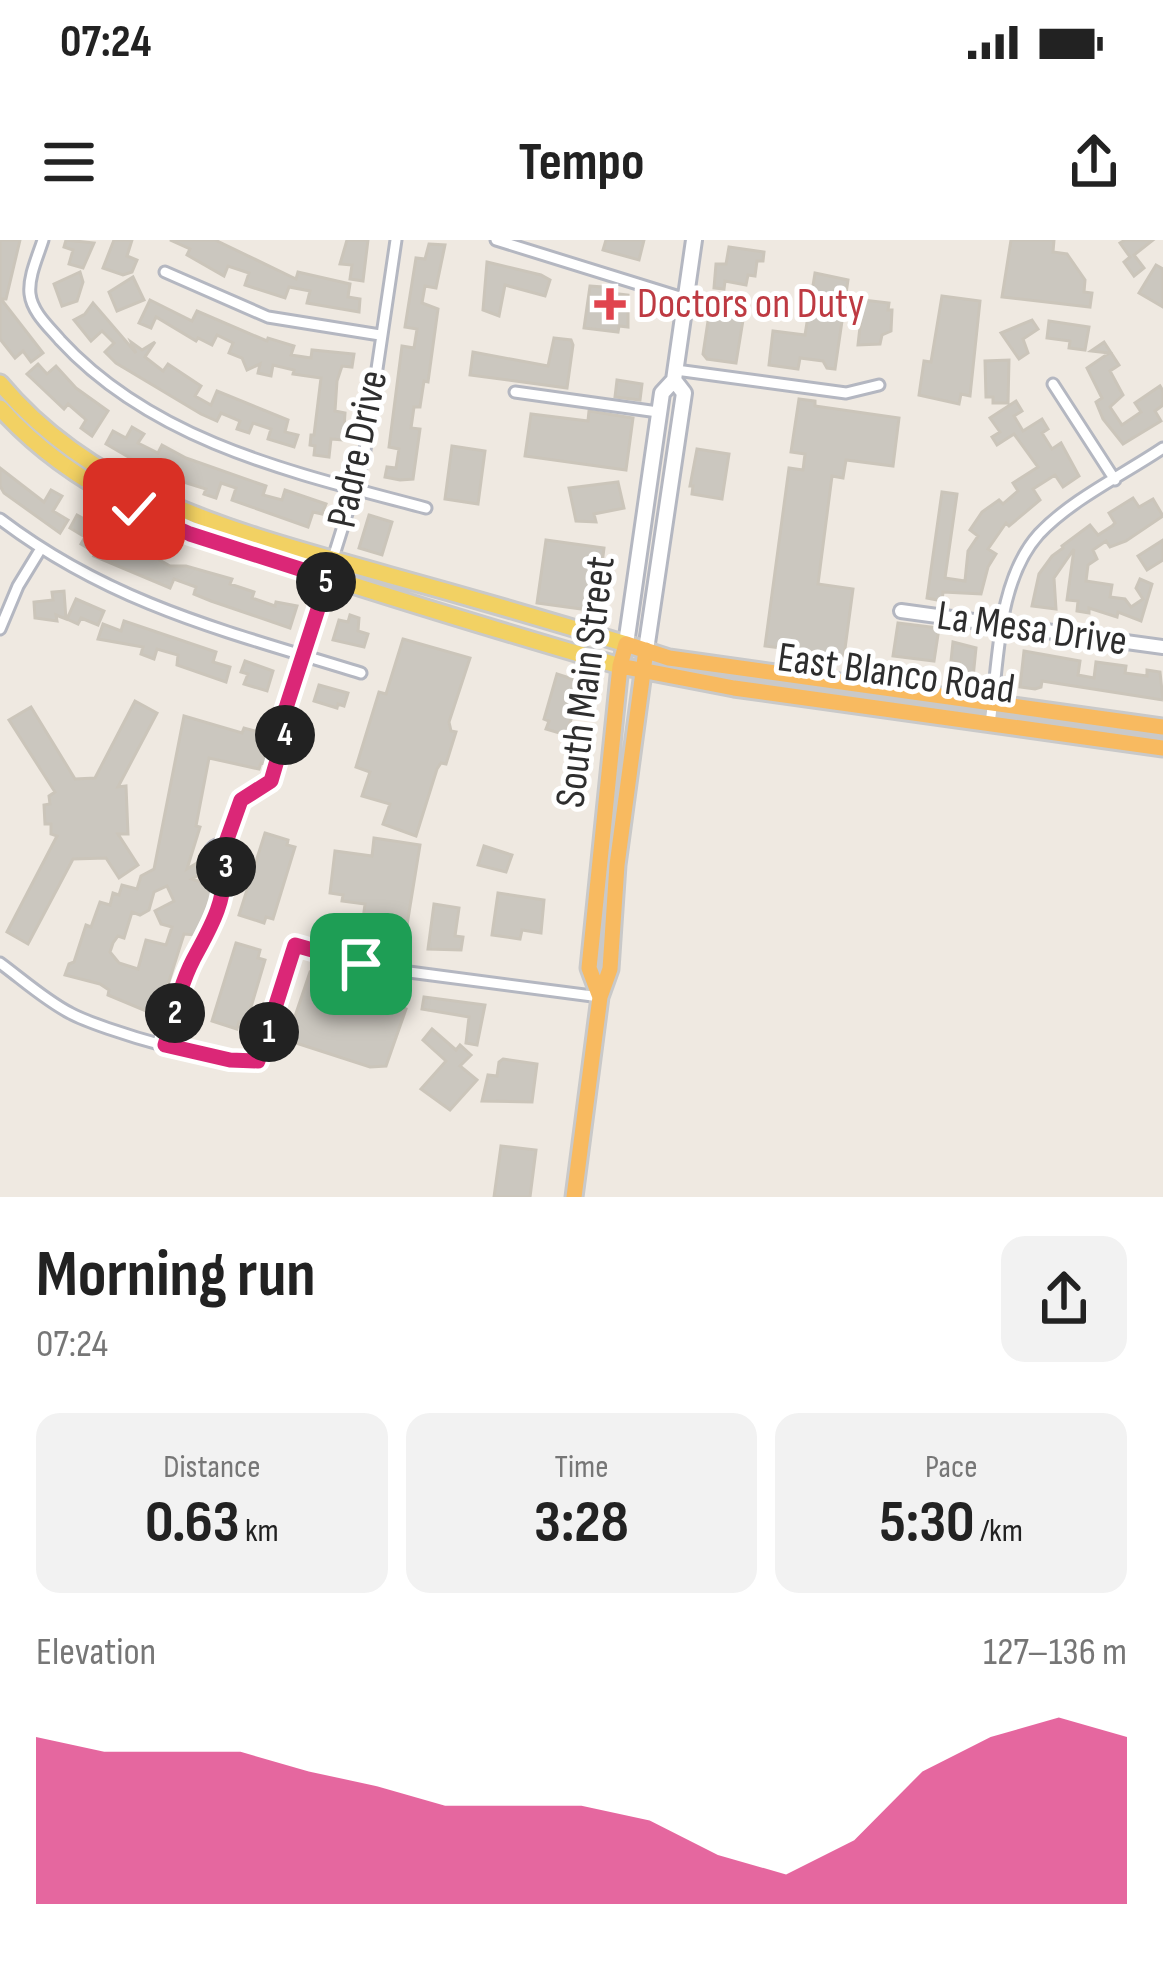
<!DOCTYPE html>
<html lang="en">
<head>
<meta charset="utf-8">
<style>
  :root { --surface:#fff; --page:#f2f2f2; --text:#222; --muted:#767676; --accent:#db2777 }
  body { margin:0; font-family:"Sofia Sans Condensed",sans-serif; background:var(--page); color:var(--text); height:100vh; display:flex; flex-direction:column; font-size:45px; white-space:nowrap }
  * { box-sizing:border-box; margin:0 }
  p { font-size:39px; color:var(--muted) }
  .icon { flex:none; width:66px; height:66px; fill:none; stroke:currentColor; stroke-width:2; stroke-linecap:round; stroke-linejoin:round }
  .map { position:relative; height:957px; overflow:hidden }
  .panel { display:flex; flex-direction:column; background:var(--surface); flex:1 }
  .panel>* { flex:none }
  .pin { position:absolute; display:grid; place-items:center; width:102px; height:102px; color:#fff; margin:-51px; border-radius:24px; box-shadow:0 6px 18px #0006 }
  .km { position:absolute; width:60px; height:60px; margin:-30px; border-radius:50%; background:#222; color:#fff; font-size:33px; line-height:60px; text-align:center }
  .round { display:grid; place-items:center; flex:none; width:126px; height:126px; border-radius:24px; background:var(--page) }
  .summary { display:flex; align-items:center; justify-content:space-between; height:204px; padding:0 36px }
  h1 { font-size:66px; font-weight:700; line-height:90px }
  .stats { display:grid; grid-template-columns:repeat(3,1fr); gap:18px; height:204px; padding:12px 36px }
  .stats div { display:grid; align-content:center; border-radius:24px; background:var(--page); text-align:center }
  .stats b { font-size:60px; font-weight:700 }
  .stats small { font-size:33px; font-weight:400 }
  .stats p { font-size:33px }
  .chart { height:336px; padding:24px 36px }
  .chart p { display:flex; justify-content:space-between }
  .chart svg { width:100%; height:216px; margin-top:12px; fill:var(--accent); opacity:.7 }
  .status { display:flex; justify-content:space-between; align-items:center; height:84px; padding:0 60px; background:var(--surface); direction:ltr }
  .status svg { height:33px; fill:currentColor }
  header { display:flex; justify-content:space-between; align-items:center; height:156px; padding:0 36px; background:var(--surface); font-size:54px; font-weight:700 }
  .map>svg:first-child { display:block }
  .building { fill:#cbc7bf; stroke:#cbc5ba; stroke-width:3; fill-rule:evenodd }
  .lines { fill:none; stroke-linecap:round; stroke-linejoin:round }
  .minor-casing { stroke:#b4b7c1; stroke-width:15 }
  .tertiary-casing { stroke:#b4b7c1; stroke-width:18 }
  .secondary-casing { stroke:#b4b7c1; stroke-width:20 }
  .primary-casing { stroke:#c9c9c9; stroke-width:21 }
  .trunk-casing { stroke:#c9c9c9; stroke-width:21 }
  .minor { stroke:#fff; stroke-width:9 }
  .tertiary { stroke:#fff; stroke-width:12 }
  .secondary { stroke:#fff; stroke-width:14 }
  .primary { stroke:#f2d163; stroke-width:15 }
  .trunk { stroke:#f8ba60; stroke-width:15 }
  .route-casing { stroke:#fff; stroke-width:24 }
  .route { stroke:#db2777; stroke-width:15 }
  .health-dot { fill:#e0444e; stroke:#fff; stroke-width:4.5 }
  .labels { text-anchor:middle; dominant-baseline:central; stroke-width:10; stroke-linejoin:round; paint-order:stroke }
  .health-label { font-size:42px; fill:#be3a42; stroke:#fff; text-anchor:start }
  .street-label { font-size:42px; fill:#2e2e2e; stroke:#fff }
</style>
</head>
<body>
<div class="status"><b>07:24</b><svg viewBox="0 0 49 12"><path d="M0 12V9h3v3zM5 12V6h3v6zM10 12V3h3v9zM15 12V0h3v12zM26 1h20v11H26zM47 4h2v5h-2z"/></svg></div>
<header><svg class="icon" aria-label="menu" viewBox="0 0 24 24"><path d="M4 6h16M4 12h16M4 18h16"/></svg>Tempo<svg class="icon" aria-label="share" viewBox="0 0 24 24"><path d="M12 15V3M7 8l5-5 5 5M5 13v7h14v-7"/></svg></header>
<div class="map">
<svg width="1163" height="957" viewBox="0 0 1163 957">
  <rect width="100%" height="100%" fill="#efe9e1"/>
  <path class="building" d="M0,0H20L6,59H1L43,113L31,122L23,111L15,118L0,99Z
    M66,0L94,3L83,28L69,24L73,10L64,7Z
    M114,0H132L127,16L137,20L132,32L123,35L103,28Z
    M170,0H215L296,39L298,32L350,44L348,57L360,59L359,72L307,63L310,51L289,47L285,58L245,45L249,33L228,26L224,36L187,15L190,9Z
    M347,0H368L363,41L350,39L352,25L340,24Z
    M606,0H644L639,20L603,10Z
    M1011,0H1054L1053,12L1067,14L1085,40L1084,52L1092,53L1090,67L1002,57Z
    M1125,0H1153L1134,15L1144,28L1134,36L1124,22L1130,17L1120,3Z
    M429,4L445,5L436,48L425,46L422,63L438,69L428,142L424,141L420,167H414L411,188L420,189L413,239L400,240L385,237L387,227L396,228L399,209L389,207L402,106L414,108L417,89L405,87L416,18L425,19Z
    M729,7L764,12L763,21H757L755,36L748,35L746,45L725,41L724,49L714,48L716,24H726Z
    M487,22L541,35L550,40L545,56L505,45L499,76L483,70Z
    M1156,25L1163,29V67L1139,53Z
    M80,32L83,42L77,61L62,66L54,44Z
    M815,33L848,40L835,129L827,128L823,121L800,118L798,129L769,125L773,91L805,95Z
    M133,37L144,60L117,71L109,52Z
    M590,46L602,47V52L628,55V87L619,86L618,92L584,88Z
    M942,56L980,61L970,156L961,154L959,164L919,155L924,121L931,122Z
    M150,60L192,81L197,71L267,101L268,98L294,106L291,115L311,118L312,110L354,114L352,127L342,126L337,141L335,171L345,173L344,188L342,200L331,199L329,217L314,215L315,206L310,205L311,195H314L321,138L293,134L294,130L273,125L271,136L258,133L260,124L247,130L242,118L229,113L233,103L217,95L212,105L198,98L196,101L156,77L151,88L139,83Z
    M863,60L889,63L888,70H892L891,91L882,95L880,104L858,105Z
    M93,63L136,113L131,102L142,110L155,102L145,117L163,131L168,124L201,146L195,156L211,165L217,151L288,180L285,192L298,195L294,207L268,199L271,189L253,183L249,193L237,189L240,181L221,173L217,181L201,174L116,123L105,112L114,103L102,91L91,101L74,80L85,74Z
    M710,68L744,74L736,123L707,119L703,114Z
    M1032,80L1038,89L1023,99L1028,113L1019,119L1001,93Z
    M1049,81L1089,87L1085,110L1069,108L1070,101L1047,98Z
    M554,98L571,100L573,105L567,148L470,135L473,112L548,126Z
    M1104,102L1119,125L1110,131L1123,155L1110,167L1122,185L1141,172L1135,163L1160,146L1163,151V165L1155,171L1161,181L1123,204L1103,179L1096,162L1102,158L1087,128L1109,113L1091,111Z
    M1009,120L1008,163H993V157H986L985,121Z
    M38,124L47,134L56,126L76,148L108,171L92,196L81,188L86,180L83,177L68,164L64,169L27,134Z
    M617,140L642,144L640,160L615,157Z
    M799,159L815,161V166L899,178L893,226L846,220L843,238L832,236L818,344L853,349L844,416L765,406L789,228L803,230L805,214L791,212Z
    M1016,161L1022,171L1014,176L1023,191L1042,179L1048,189L1042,193L1052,209L1061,203L1079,236L1063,247L1055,235L1033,249L1040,260L1009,286L1006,283L988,309L996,314L988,327L981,354L943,352L942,361L927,358L942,252L957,254L945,338L965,341L968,311L978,296L970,290L982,272L999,260L1003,264L1018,251L1013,243L1038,227L1014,194L997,205L992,197L1000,192L990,178Z
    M589,171L633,178L626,230L525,216L531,174L588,181Z
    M132,187L144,194L138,203L158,213L162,205L186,218L266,246L263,255L282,260L285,250L326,264L322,274L313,272L308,287L232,260L236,248L221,243L216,258L204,254L206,249L158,234L106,204L113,191L126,198Z
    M452,206L485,211L478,264L445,259Z
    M697,209L729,214L722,259L692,254L693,246H690Z
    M0,228L44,262L51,250L62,256L53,271L68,280L60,293L4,253L0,246Z
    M618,242L624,268L594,274L596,282L576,281L569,248Z
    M1133,258L1139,267L1153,259L1163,276L1126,301L1110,307L1106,301L1093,310L1097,319L1088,325L1086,341L1112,345L1110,357L1125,359L1131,367L1143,359L1136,348L1140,339L1152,344L1141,381L1118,372L1117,377L1089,368V373L1077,371L1078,361L1067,360L1074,309L1054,338L1056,369L1032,366L1039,334L1052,316L1063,308L1062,306L1090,285L1098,295L1112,286L1115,283L1109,273Z
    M90,273L132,295L134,305L170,326H186L232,339L230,344L254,352L252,358L275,366L276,362L297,366L290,388L211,361L194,354L196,347L174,339L170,348L94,316L96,313L81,304L85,297L70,288L77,275L86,280Z
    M369,275L392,282L382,315L359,308Z
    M546,300L604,308L596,371L537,363Z
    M1163,300V320L1147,330L1138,316Z
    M64,351L66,379L56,375L57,381L35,378L34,362L53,360L52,352Z
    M76,359L104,371L98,385L81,378L78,384L67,379Z
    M350,375L359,378L358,391L368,394L364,407L333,400L339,380L348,382Z
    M124,381L216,412L213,422L230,427L226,442L177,425L178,415L157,409L154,419L141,414L143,407L98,399L103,384L121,391Z
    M898,383L939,388L934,421L893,416Z
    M403,399L470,418L449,482L451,491L456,492L446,524L441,523L437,529L416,596L383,584L390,564L362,556L370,532L356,527L379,452L386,454Z
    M953,402L976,408L973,438L957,436L959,422L951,421Z
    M1024,411L1080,421L1078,435L1094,438L1096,422L1126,426L1125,433L1147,436V430L1160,432L1163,460L1042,441L1041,447L1035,449L1020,447Z
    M245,421L273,431L267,451L244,444L248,434L241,432Z
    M557,434L588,444L579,472L574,470L566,495L546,489L549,481L544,479Z
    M319,445L348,453L344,466L338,464L337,468L314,461Z
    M135,461L157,473L118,547L126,546L128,594H118L138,625L119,638L106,618L73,619L28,704L7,692L57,596L51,594V584H45L44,565L50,564L49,556L55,552L9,480L31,467L75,539L95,538Z
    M184,476L242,493L244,488L274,496L265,524L261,523L259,529L209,518L196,586L200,587L187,629L202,620L208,630L192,639L214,646L213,650L196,695L184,694L158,776L108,755L109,750L100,744L65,735L69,724L74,722L86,685L91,687L100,662L110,665L113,653L119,655L122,645L137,649L141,636L154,629ZM167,646L174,661L155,671L161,684L172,687L166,705L146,700L138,729L119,723L110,712L113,703L118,696L124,698L132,672L140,675L149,670L154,652Z
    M265,593L288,600L287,605L295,607L273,679L266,677L264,683L239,675Z
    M374,598L420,605L407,685L363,680L365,664L342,661L343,655L330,653L335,611L372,616Z
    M484,606L512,615L506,632L478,625Z
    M498,653L544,660L541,693L522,690L520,699L492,695Z
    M434,664L459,668L455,696L463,697L461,710L428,709Z
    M236,703L260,710L258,718L265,720L246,784L239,782L237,789L212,781Z
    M310,732L366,749L365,754L406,769L386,826L370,827L293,802L290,791Z
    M424,757L485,765L477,805L466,803L469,777L422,769Z
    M432,789L456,810L460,805L471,815L460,826L477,840L450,870L421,849L446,821L423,800Z
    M503,819L537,824L532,862L482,861L488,835L497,836L499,822Z
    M501,906L536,910L530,957H494Z"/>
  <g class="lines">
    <g class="minor-casing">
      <path id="minor" d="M43,0C38,16 28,37 30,54C32,72 49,87 60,100C155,203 295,233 426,268
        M496,0L686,59
        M165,32L268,77L380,95
        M676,130L846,153L879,145
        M1053,144L1115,240
        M515,152L658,172
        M0,279C113,365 229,392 361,433
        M0,389L18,346L40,310
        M990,483C999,423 996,342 1039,294C1072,259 1123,235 1163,208
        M209 616a12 12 0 1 1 24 0a12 12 0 1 1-24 0Z
        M225,605L241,560L271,541L285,493V471L355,248L364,217L396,0
        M0,723C23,740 45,760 70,773C99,789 233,830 261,818L295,705L409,732L600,757
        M165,805C174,778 180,745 193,720C206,695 229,659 222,628"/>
    </g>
    <g class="tertiary-casing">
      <path id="tertiary" d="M901,371L1163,407"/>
    </g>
    <g class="secondary-casing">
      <path id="secondary" d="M626,404L662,153L674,140L694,0
        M646,410L684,153L674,140"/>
    </g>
    <g class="primary-casing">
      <path id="primary" d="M0,143C97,260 248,295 388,335C468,357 547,380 626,404
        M0,168C84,262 197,295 312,332C414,365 517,396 620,426"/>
    </g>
    <g class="trunk-casing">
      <path id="trunk" d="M620,426L734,448L1163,508
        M600,757L589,728L620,426L626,404L669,418L1163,487
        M574,957L600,757L610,729L617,625L646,410"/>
    </g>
    <use href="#minor" class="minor"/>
    <use href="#tertiary" class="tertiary"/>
    <use href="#secondary" class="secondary"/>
    <use href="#primary" class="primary"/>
    <use href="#trunk" class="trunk"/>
  </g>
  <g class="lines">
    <g class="route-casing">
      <path id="route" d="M134,269L190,294L328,338L285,471V493L271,541L241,560L225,605L233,614L232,622L222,628C229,659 206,695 193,720C180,745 173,778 165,805L230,820L258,821L295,705L361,724"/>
    </g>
    <use href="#route" class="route"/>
  </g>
  <path class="health-dot" d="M604 46h12v12h12v12h-12v12h-12v-12h-12v-12h12z"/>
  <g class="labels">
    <g class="health-label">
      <text x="637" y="64">Doctors on Duty</text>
    </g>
    <g class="street-label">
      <text transform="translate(358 209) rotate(-78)">Padre Drive</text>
      <text transform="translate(1032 389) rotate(8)">La Mesa Drive</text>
      <text transform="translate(896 434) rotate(8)">East Blanco Road</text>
      <text transform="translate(586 442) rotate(-83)">South Main Street</text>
    </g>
  </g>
</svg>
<div class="pin" style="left:361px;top:724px;background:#1e9e55"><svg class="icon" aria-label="arrive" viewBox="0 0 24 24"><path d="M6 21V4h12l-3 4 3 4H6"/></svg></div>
<div class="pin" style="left:134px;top:269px;background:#d93025"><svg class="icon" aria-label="check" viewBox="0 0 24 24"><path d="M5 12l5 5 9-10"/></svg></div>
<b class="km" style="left:269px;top:792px">1</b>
<b class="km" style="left:175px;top:773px">2</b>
<b class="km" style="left:226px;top:627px">3</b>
<b class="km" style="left:285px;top:495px">4</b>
<b class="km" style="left:326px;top:342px">5</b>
</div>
<section class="panel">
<div class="summary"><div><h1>Morning run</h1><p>07:24</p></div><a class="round"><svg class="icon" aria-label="share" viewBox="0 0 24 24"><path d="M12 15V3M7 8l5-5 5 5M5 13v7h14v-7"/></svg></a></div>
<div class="stats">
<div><p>Distance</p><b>0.63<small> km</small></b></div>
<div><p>Time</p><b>3:28</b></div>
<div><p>Pace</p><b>5:30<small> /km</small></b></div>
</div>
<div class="chart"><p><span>Elevation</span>127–136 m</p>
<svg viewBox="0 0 160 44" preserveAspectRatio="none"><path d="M0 44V10L10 13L20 13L30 13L40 17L50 20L60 24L70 24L80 24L90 27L100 34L110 38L120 31L130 17L140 10L150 6L160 10V44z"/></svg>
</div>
</section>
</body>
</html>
